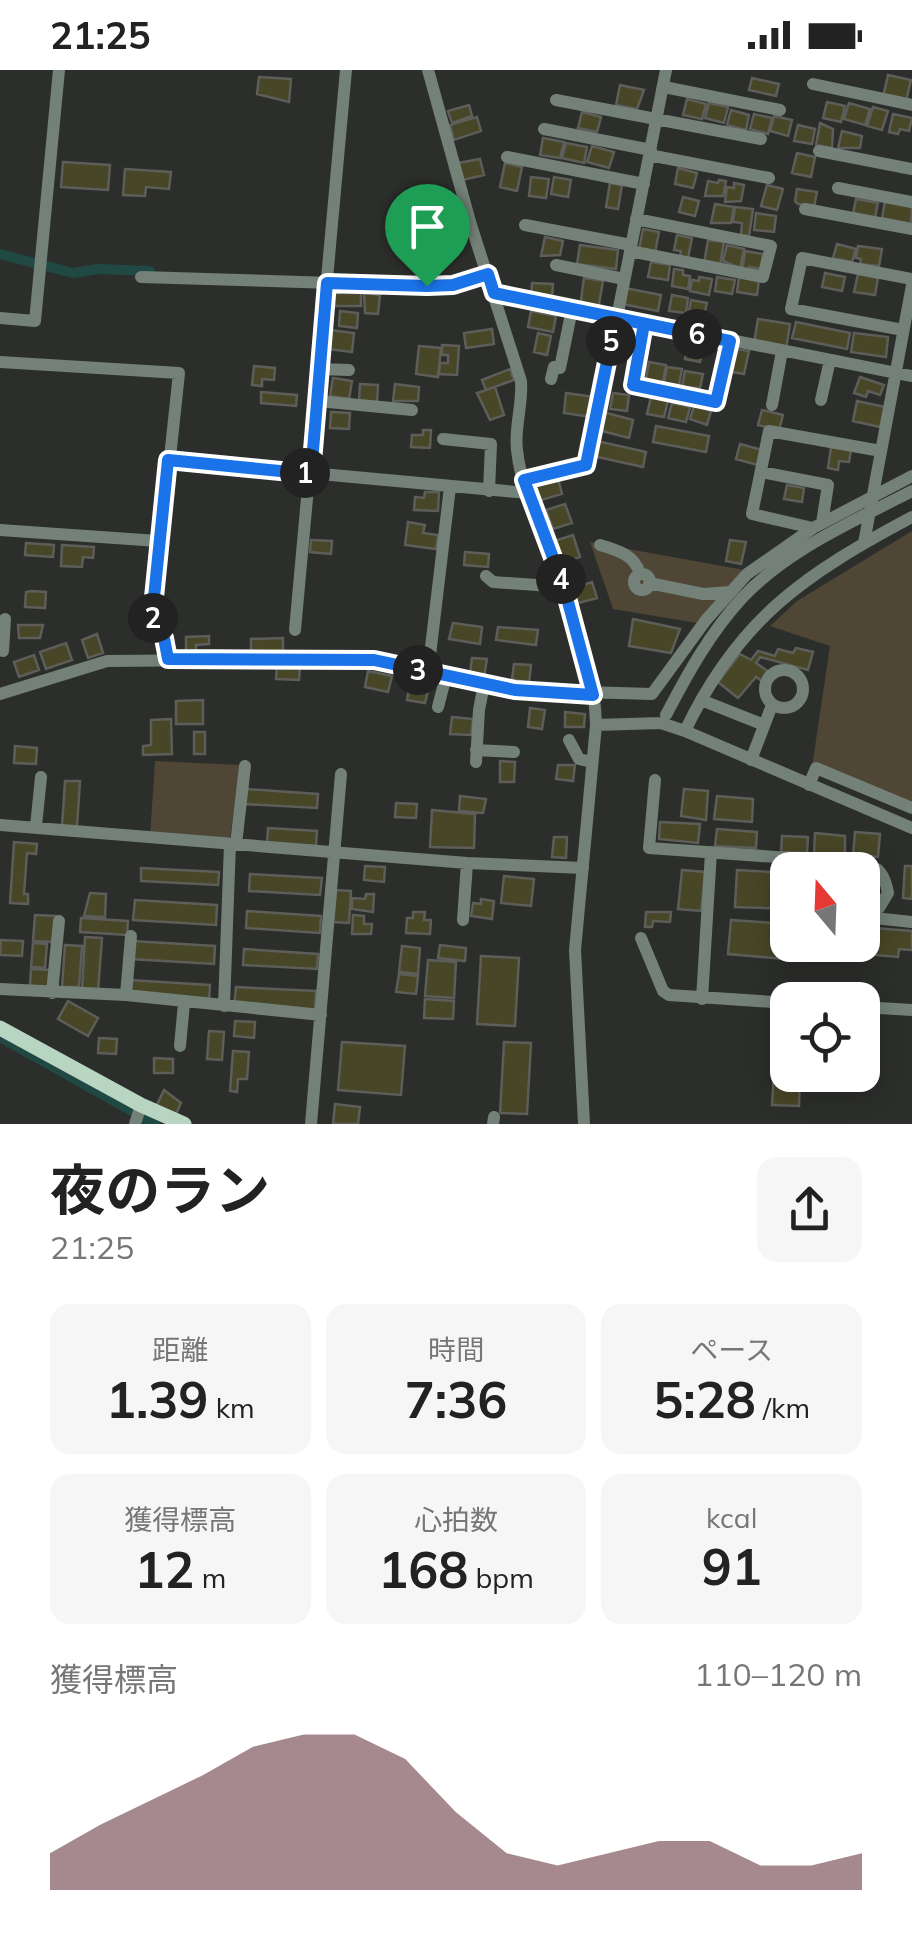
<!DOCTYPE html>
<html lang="ja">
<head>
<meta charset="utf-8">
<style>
  :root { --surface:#fff; --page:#f6f6f6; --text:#222; --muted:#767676; --accent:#805861 }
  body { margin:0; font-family:Mulish,"Noto Sans JP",sans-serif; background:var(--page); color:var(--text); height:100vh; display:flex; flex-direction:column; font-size:38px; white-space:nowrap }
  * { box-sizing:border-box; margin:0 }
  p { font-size:32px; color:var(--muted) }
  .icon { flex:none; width:55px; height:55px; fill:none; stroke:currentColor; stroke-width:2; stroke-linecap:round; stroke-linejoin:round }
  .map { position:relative; height:1054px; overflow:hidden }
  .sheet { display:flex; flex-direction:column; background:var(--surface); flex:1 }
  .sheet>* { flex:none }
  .needle { width:65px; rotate:341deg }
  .controls { position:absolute; left:770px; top:782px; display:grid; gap:20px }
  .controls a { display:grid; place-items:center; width:110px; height:110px; border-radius:20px; background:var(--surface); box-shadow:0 5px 25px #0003; font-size:50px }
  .pin { position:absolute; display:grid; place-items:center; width:85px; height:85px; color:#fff; margin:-102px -42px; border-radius:50% 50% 50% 0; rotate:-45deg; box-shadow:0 0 10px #0007 }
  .pin .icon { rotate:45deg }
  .km { position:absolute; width:50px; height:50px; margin:-25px; border-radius:50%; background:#222; color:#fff; font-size:28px; line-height:50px; text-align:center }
  .round { display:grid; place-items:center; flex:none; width:105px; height:105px; border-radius:20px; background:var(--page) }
  .head { display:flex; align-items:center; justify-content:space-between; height:170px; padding:0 50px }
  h1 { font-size:55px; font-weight:700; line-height:75px }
  .figures { display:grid; grid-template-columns:repeat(3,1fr); gap:15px; height:170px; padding:10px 50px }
  .figures div { display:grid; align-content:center; border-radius:20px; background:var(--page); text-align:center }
  .figures b { font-size:50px; font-weight:700 }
  .figures small { font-size:28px; font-weight:400 }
  .figures p { font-size:28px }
  .chart { height:280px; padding:20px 50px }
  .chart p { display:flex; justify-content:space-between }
  .chart svg { width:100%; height:180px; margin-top:10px; fill:var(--accent); opacity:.7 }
  .status { display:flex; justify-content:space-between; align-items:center; height:70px; padding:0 50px; background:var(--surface); direction:ltr }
  .status svg { height:28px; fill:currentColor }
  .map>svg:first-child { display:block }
  .green { fill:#504635 }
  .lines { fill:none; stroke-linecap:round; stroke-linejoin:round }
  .canal { stroke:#204943; stroke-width:10 }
  .building { fill:#474627; stroke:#5d5d5a; stroke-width:2.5 }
  .minor { stroke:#738178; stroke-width:12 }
  .major { stroke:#b8d5c2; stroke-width:15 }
  .route-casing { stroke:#fff; stroke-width:20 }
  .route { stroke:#1a73e8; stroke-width:12 }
</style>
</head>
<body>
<div class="status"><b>21:25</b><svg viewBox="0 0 49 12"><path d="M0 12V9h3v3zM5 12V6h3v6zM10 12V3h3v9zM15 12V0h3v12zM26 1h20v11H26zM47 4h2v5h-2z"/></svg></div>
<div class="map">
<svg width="912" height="1054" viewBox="0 0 912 1054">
  <rect width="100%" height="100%" fill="#2c2e2b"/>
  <path class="green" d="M912,461V734L812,697L830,576L770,556L797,531Z
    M590,472L744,500L697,553L613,539Z
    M155,691L240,695L230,768L150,767Z"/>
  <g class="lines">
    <path class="canal" d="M0,184L73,203L98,199L150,201
      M0,967L155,1054"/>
  </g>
  <path class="building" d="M888,5L911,10L906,31L883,27Z
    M259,7L291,9L289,32L257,24Z
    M752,8L779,14L776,26L749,20Z
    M620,15L644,20L637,39L616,35Z
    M687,29L706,34L702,49L683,45Z
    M827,32L845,36L841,52L823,48Z
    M709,33L728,37L724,53L705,48Z
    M849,33L870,39L865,55L844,49Z
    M469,35L472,46L452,53L448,41Z
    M873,37L888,41L882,60L867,56Z
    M731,40L749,45L746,60L727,55Z
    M582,42L601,47L597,62L578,58Z
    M754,44L772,48L768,64L750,59Z
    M893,44L912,48L909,61L900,59L898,64L889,62Z
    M774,46L792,50L788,66L770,61Z
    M477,47L481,61L454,70L450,55Z
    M820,53L833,59L832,78L816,75Z
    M798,55L815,59L812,74L794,71Z
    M842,61L862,66L860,78H838Z
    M543,68L564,72L560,88L540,85Z
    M566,73L587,77L584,93L562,88Z
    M592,76L614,82L609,98L587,92Z
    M797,83L815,87L811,107L792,103Z
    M480,89L484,105L462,110L458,93Z
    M63,92L110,95L108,120L61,117Z
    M505,93L522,97L517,121L500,117Z
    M678,98L697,103L693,118L675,114Z
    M125,99L171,102L169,119L146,117L145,126L123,125Z
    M531,107L549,109L546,128L529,126Z
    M554,107L571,110L568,127L551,124Z
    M719,110L726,111L723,126H705L708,111L718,113Z
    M610,113L622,115L618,139L606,137Z
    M734,113L744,115L741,131L725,132L727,117L734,118Z
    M767,115L783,119L777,140L761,136Z
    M797,119L817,122L814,137L798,134L795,131Z
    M683,127L699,131L695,146L679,142Z
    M856,129L878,133L875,148L853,144Z
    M885,131L912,137L911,154L882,148Z
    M715,134L734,137L731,153H711Z
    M735,137L753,139L749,166L741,165L742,153L733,152Z
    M756,143L776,146L774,162L754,160Z
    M643,159L659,162L655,183L639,180Z
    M677,165L692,168L688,188L680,187L681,181L674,180Z
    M545,167L563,171L560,185L541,186Z
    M708,170L724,172L720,195L704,193Z
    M837,174L856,179L852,192L833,188Z
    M580,175L618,180L616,199L577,194Z
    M727,175L744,179L740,198L723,191Z
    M858,176L882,179L879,196L860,194L861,189L856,188Z
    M745,181L763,184L761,199L749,197L748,203L742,202Z
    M651,192L670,195L668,210L648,207Z
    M674,199L683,200V205L690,206L688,219L672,216Z
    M825,203L845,207L842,221L822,217Z
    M858,204L878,208L875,225L854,222Z
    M699,207L712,209L709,225L690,221L692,210L699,211Z
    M717,207L735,210L732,224L715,221Z
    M739,207L759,210L757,225L737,222Z
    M584,208L603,211L598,240L580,237Z
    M532,213L553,214L552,228L531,226Z
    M625,218L661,225L658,241L622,234Z
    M333,223H361V236H333Z
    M364,223L380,225L378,244L365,243Z
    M672,225L688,228L686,243L669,241Z
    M691,230L707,233L703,250L688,247Z
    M340,241L358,243L357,258L339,256Z
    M531,241L556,246L553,262L528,257Z
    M758,249L790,254L786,279L754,273Z
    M796,252L850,263L847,279L792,268Z
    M492,259L494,274L466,278L464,263Z
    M330,260L354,263L352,282L328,279Z
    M538,263L551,266L547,285L534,282Z
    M854,263L888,267L886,287L851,282Z
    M688,273L704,276L700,292L685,289Z
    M442,275L459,276L457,305L439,304L440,293H448V285H442Z
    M419,276L441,278L438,307L416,304Z
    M730,278L749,281L744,304L725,301Z
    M649,292L666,295L662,317L655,316L656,311L646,309Z
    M254,296L275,298L274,310L262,309V316L252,315Z
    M667,297L682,299L679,315L664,313Z
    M510,299L514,310L486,320L482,310Z
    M685,301L703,304L700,318L682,317Z
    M860,307L884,315L880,325L868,321L866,327L854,323Z
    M333,308L352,311L349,329L330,326Z
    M360,314L378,315L377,333L359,332Z
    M395,314L419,317L418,331H393Z
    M495,317L504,345L490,350L477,323Z
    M261,322L297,325L296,336L261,333Z
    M566,323L595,327L592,347L564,343Z
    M613,323L629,325L627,341L610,339Z
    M651,327L668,331L664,347L647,344Z
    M857,331L885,337L880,357L853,351Z
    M672,333L690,337L686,352L668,348Z
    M694,336L711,341L707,355L690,349Z
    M762,340L783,345L779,360L758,355Z
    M331,342L350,343L349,359L330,358Z
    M603,342L633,350L629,368L598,360Z
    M656,356L709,366L706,382L653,372Z
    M423,360H431L430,378L411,377L412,365H423Z
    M597,371L646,382L643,397L593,386Z
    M740,374L762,380L758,395L736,389Z
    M831,377L851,380L849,392L839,391L838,400L828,398Z
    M557,405L562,424L534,432L529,413Z
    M787,415L804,418L802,432L784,429Z
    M425,422H439L438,441L414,440L415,427L424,428Z
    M565,434L572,453L553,459L546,440Z
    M408,452L425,455L423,463L438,465L436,479L405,475Z
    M573,465L580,487L561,493L554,471Z
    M311,470L332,471L331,484L310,482Z
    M730,470L746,472L741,494L726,491Z
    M26,473L54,475L53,487L25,485Z
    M62,475L94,477L93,488L83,487L82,497L61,496Z
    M465,482L489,484L488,497L464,495Z
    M592,512L597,528L578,533L573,518Z
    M31,521L46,522L45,538L25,537L26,522Z
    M633,549L680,559L671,583L629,576Z
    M453,553L482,557L480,574L449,569Z
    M18,555H43L40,568H19Z
    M498,557L538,560L536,575L496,570Z
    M97,564L103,583L88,588L82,570Z
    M209,566V574L196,575V582L186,583V567Z
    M283,568V582L251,583V569Z
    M66,573L72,590L46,599L40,582Z
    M796,578L813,582L808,600L760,587L756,593L769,602L762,611L756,607L738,628L718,612L740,584L751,590L758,581L775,586L778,579L793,583Z
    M34,585L39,600L19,607L14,592Z
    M472,588L487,589L484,607L470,604Z
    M514,594L531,595L529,613L512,609Z
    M277,596L300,597L299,610L276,609Z
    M368,601L392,606L388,622L365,617Z
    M410,612L429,617L425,633L407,630Z
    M203,630V654H176V631Z
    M530,638L545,640L542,659L528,657Z
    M565,642L585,644L584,657H565Z
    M452,647L473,649L471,665L450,664Z
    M171,649L172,684L143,685V676L151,675V650Z
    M194,662H205V684H194Z
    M15,676L37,678L36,694L14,693Z
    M500,691L515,692L514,712H500Z
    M558,695H575L573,711L556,709Z
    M65,711H80L77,757L62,756Z
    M245,719L318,724L317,738L244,734Z
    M684,719L708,721L706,750L681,746Z
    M460,726L486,729L483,743L459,741Z
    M717,726L753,729L752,752L714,749Z
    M396,733L417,734L416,748L395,747Z
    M432,740L475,744L474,778L430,777Z
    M660,752L700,754L698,773L659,769Z
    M268,758L317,761L316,776L267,773Z
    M717,759L757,762L756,778L715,776Z
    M855,762L880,764L878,787L853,785Z
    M815,763L845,766V786L814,784Z
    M782,766L808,767L807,783L781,782Z
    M554,767H567L566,788L552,787Z
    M14,772L37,774L36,784L27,783L24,824H28V834L10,833Z
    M365,796L385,797L384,812L364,810Z
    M905,796H912V829L903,828Z
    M141,798L219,802L218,815L141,811Z
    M682,800L705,802L701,841L678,839Z
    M737,800L788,803V839L735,837Z
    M250,804L322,808L320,825L249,821Z
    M504,806L534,809L531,836L501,833Z
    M336,820L351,821L349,853L333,852Z
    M90,823L106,824L105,847L84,846Z
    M366,824H374L373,842L352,839V828L365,829Z
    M481,829L494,831L492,849L471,846L473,833L481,834Z
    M135,830L217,835L216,855L133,850Z
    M247,841L321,846L320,863L246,858Z
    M413,842H425L424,850H431L430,864L406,863L407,848H413Z
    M646,842H671L670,852L653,851L652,857H645Z
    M35,845L56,846L54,872L33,871Z
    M353,845L364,846V854H372L371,864H352Z
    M81,848L128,851L127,865L80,862Z
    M731,850L787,854L784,889L728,884Z
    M862,857L912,861V880L899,879L898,887L842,882V875H862Z
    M85,867L102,868L98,921L82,920Z
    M1,870L23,871L22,886L0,885Z
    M132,871L215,876L214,894L131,889Z
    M33,873L47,874L45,898L31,897Z
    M65,875L82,876L79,917H62Z
    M440,875L466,878L465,891L438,888Z
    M402,876L420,878L418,904L399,902Z
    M244,879L318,884L317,899L243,895Z
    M481,886L519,888L515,956L477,954Z
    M428,890L456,892L454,928L425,926Z
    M31,899L50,900L49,917L30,916Z
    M399,904L418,906L416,924L396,922Z
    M129,910L210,915L209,930L128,925Z
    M236,917L316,921L315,940L234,936Z
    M425,929L454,931L453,949L424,948Z
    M68,931L98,948L88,966L58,949Z
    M235,951L255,952L254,968L234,966Z
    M209,961L224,962L222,990L207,989Z
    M99,968L117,969L116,984L98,983Z
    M342,972L405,976L401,1025L338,1020Z
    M504,972L531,973L527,1044L500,1043Z
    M233,981L249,982L247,1009H238L237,1022L230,1021Z
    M154,988L173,989V1003H154Z
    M774,1000H788V1005H800L799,1036L772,1035Z
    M164,1020L181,1033L175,1046L156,1037Z
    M335,1034L360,1037L358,1054H333Z"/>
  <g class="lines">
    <path class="minor" d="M428,0L471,155L521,311C523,334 514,358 517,380C521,418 539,455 553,490C574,540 595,600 596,655L575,880L584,1054
      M813,14L912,35
      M664,17L780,40
      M556,30L761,69
      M544,59L651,80
      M819,81L912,99
      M649,85L769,108
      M507,87L644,114
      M838,118L912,132
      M805,139L912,159
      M525,155L631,175
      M630,181L763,207L771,176L636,149
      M556,195L624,209
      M141,207L427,216L453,215L488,204
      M494,223L912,306
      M0,248L35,251L59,0
      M644,254L633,315L716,332L730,271
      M903,260L791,239L802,188L912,209
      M0,292L179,303L153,547L165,568L168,589
      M320,299L349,300
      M551,309L554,297L560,298L572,239
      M821,330L830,290
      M318,331L412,340
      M772,335L782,281
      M443,369L491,374L489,421
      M168,390L528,423
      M761,402L828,415L822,453
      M524,410L586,395L589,389L666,0
      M813,458L752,444L769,361L881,381
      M0,460L158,471
      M864,473L912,215
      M600,475C617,480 635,485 640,504
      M634 512a8 8 0 1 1 16 0a8 8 0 1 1-16 0Z
      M486,506L493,512L565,517
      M649,513L703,524L730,522
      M295,560L346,0
      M3,581L5,549
      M765 619a19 19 0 1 1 38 0a19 19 0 1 1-38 0Z
      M428,602L450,417
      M0,624L107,591L348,589L374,590L515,620L652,624L706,550L747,504L813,458L912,406
      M701,630L764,655
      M438,637L446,606
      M666,645C688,603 710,563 742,528C788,479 854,451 912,421
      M596,655L661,653L685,661L912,758
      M685,661C739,548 805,504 912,447
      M569,670L579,689L592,692
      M476,680L514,682
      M751,690L772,635
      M476,692L479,640L484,614
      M655,710L649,778L861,793L848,800
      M809,715L816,698L912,738
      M0,755L467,793L583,798
      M36,756L41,707
      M236,774L245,696
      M861,793C880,796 885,806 888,823L879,838L862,845
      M865,847L912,852
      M463,850L467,793
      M641,868L663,921L669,925L788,933
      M0,919L126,925L321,945
      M52,923L59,851
      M126,925L131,866
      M702,929L711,782
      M224,936L230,774
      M862,937L912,940
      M180,976L184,933
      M135,1054L141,1035
      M311,1054L341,704
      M493,1054L494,1047"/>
    <path class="major" d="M0,958L141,1035L184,1054"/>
  </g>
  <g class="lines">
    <g class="route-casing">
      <path id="route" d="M427,216L327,213L311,404L168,390L152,547L164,568L168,589L374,590L515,620L593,625L564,517L524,410L586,395L616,248L644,254L633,315L716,332L730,271C651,255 572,239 494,223L488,204L453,215L427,216"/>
    </g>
    <use href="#route" class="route"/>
  </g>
</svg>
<div class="controls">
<a><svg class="needle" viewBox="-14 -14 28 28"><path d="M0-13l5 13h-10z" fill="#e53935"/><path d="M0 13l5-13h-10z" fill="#767676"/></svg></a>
<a><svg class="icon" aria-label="locate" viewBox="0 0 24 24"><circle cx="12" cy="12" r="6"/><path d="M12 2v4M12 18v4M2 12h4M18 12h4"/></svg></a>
</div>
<div class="pin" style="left:427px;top:216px;background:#1e9e55"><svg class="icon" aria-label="arrive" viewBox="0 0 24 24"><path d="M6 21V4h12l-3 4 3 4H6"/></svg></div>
<b class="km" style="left:305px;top:403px">1</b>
<b class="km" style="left:153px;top:548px">2</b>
<b class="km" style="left:418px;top:600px">3</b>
<b class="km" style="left:561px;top:509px">4</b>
<b class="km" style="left:611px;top:271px">5</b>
<b class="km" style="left:697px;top:264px">6</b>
</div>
<section class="sheet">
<div class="head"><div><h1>夜のラン</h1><p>21:25</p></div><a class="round"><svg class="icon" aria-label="share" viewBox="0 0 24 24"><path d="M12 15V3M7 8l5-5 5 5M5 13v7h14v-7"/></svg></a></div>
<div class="figures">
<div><p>距離</p><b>1.39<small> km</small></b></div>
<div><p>時間</p><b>7:36</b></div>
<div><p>ペース</p><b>5:28<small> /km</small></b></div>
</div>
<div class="figures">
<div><p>獲得標高</p><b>12<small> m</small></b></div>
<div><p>心拍数</p><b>168<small> bpm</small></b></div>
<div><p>kcal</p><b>91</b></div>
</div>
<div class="chart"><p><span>獲得標高</span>110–120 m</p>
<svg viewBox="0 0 160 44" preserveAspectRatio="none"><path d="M0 44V35L10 28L20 22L30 16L40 9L50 6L60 6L70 12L80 25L90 35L100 38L110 35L120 32L130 32L140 38L150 38L160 35V44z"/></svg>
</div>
</section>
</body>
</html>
